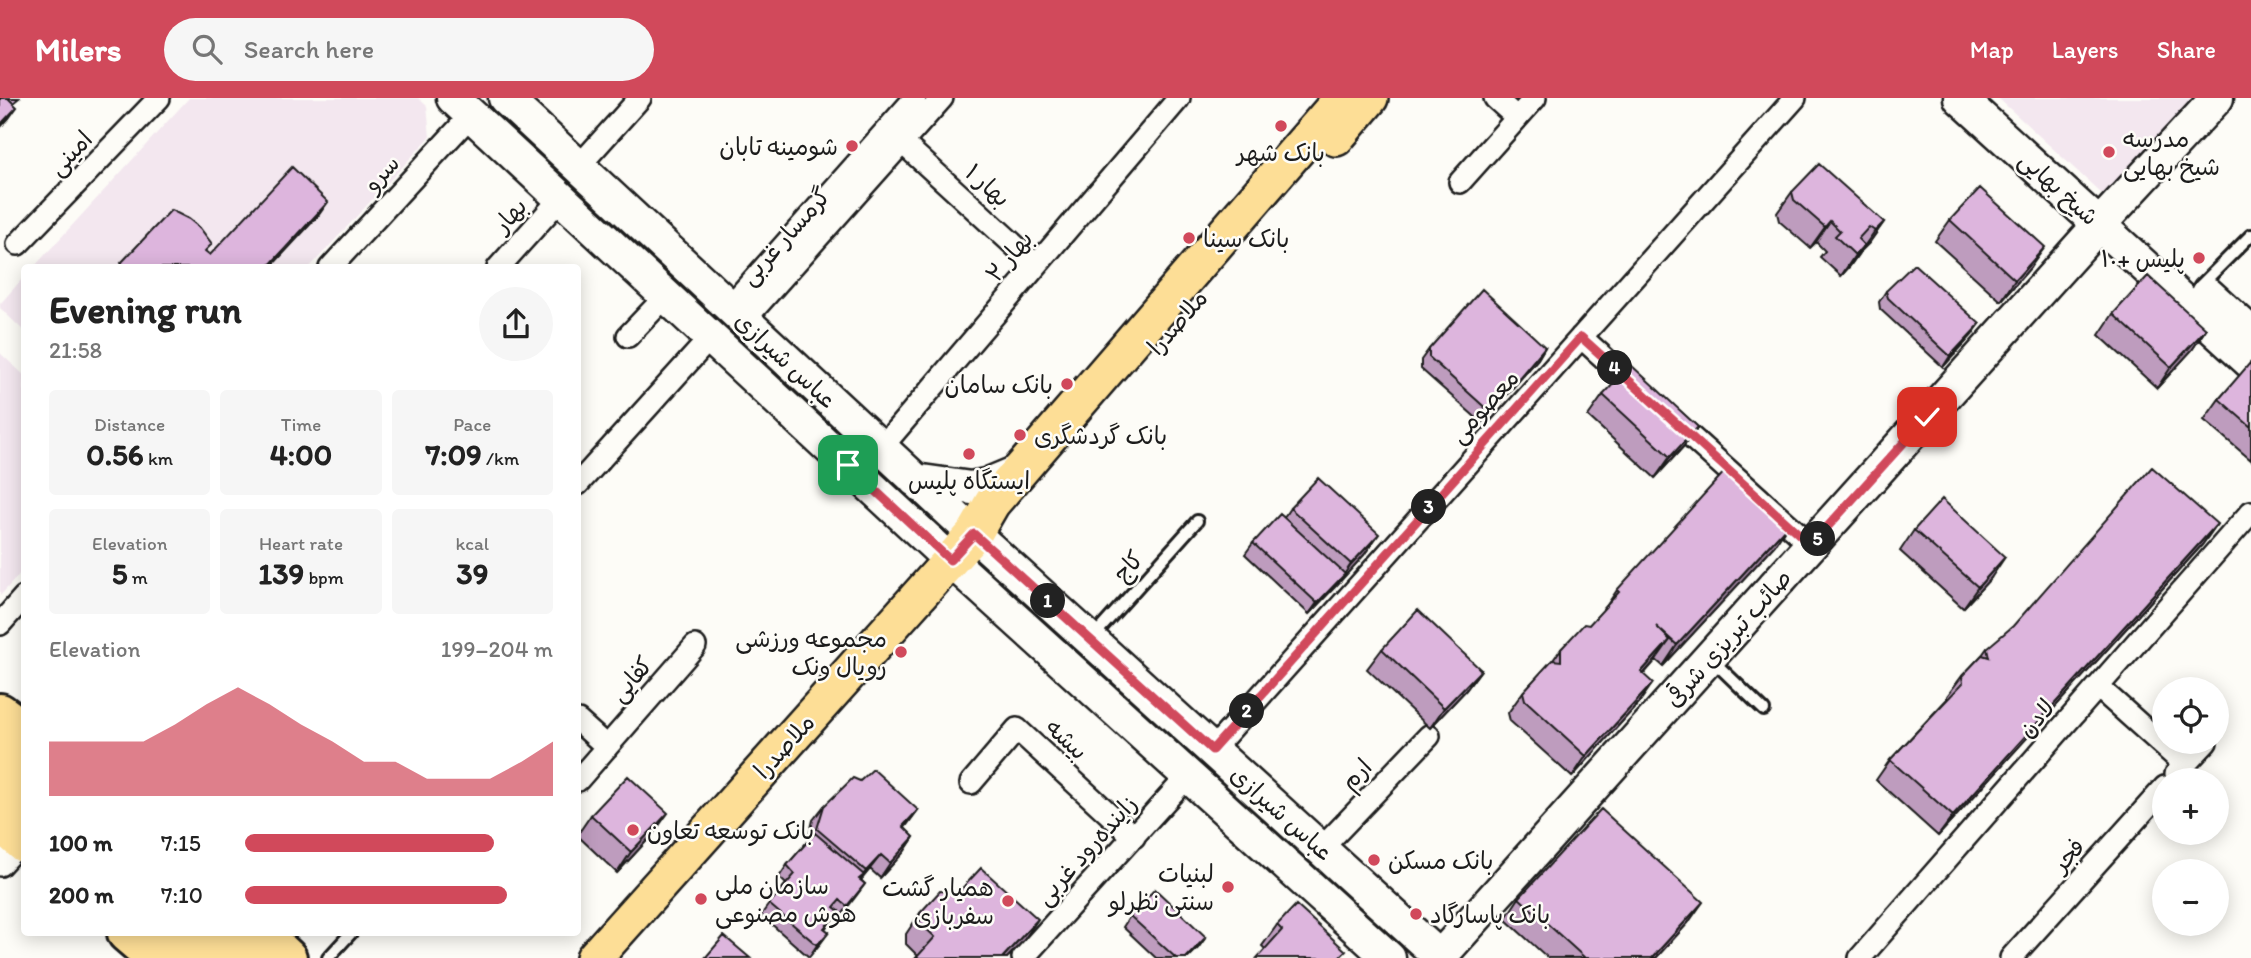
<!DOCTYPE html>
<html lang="en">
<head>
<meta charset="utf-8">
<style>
  :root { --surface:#fff; --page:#f6f6f6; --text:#222; --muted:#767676; --accent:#d1495b }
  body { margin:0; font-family:Itim,"Playpen Sans Arabic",sans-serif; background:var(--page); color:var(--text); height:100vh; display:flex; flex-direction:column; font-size:26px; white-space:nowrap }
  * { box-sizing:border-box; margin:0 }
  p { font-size:23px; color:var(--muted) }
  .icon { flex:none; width:38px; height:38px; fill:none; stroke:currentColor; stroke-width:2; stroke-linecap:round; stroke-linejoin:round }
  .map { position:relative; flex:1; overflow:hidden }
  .details { position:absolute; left:21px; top:166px; width:560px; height:672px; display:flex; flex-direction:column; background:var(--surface); border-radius:7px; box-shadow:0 4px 18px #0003 }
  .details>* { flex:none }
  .tools { position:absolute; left:2152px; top:579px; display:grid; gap:14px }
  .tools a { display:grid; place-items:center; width:77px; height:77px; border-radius:50%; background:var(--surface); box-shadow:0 4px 18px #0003; font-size:35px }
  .pin { position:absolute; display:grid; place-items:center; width:60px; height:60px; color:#fff; margin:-30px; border-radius:14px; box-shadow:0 4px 10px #0006 }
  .km { position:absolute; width:35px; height:35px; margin:-18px; border-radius:50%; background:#222; color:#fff; font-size:19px; line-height:35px; text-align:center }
  .round { display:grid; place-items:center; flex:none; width:74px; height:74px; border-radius:37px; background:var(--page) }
  .head { display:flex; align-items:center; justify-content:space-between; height:119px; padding:0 28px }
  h1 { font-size:38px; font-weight:700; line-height:52px }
  .stats { display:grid; grid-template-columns:repeat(3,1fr); gap:10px; height:119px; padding:7px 28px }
  .stats div { display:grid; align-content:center; border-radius:7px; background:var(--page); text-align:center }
  .stats b { font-size:30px; font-weight:700 }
  .stats small { font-size:19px; font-weight:400 }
  .stats p { font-size:19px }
  .chart { height:196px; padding:14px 28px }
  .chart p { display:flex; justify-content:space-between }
  .chart svg { width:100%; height:126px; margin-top:7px; fill:var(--accent); opacity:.7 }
  ul { padding:0 28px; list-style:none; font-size:23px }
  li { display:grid; grid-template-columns:112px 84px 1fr; align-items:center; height:52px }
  li i { height:18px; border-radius:9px; background:var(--accent) }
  header { display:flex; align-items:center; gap:42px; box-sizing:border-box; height:98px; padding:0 35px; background:var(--accent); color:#fff }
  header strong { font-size:33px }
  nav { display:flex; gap:38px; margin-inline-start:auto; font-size:24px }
  .search { width:490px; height:63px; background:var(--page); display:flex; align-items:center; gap:18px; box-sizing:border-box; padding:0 24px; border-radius:38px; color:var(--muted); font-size:26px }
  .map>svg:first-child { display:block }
  .built { fill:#f3e7ef }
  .green { fill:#b7dd98; stroke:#6a7c5a; stroke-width:2 }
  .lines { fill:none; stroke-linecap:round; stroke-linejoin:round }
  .lane-casing { stroke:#1c1c1c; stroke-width:16 }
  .street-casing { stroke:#1c1c1c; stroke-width:26 }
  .secondary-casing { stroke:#1c1c1c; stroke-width:37 }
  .primary-casing { stroke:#1c1c1c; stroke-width:40 }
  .highway-casing { stroke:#1c1c1c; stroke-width:44 }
  .lane { stroke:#fdfcf7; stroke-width:10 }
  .street { stroke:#fdfcf7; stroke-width:21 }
  .secondary { stroke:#fdfcf7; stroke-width:32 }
  .primary { stroke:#fdde96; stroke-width:35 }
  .highway { stroke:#fdde96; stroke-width:38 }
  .wall { fill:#be9cbe; stroke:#1c1c1c; stroke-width:2 }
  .shaded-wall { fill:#9b7f9b; stroke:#1c1c1c; stroke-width:2 }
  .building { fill:#ddb5dd; stroke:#1c1c1c; stroke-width:2 }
  .route-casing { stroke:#fff; stroke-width:14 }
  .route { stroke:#d1495b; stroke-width:9 }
  .poi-dot { fill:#d1495b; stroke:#fdfcf7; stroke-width:2.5 }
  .labels { text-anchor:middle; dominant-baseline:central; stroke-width:5; stroke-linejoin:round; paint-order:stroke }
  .poi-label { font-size:24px; fill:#1c1c1c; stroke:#fdfcf7; text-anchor:start }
  .street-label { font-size:24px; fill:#1c1c1c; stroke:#fdfcf7 }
</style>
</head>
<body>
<header>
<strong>Milers</strong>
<div class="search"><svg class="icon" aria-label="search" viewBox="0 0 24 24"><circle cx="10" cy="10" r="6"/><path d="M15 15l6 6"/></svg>Search here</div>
<nav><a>Map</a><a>Layers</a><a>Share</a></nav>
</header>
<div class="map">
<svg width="2251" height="860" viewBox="0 0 2251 860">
  <rect width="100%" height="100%" fill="#fdfcf7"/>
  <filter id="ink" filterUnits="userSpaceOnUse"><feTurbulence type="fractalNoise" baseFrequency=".0143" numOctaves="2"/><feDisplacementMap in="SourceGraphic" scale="14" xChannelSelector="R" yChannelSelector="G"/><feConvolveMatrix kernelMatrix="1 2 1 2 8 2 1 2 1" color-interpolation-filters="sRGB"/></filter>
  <g filter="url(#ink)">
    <path class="built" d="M189,0H418L427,8L430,39L309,170H33Z
      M1998,0H2212L2114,107Z
      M24,179V233L0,210V206Z
      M0,255L24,277V471L0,498Z"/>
    <path class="green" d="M739,236L931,414L927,420L731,239Z"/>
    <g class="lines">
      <g class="lane-casing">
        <path id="lane" d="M2200,188L2251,137
          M1092,540L1197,423
          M1711,561L1764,612
          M328,860L351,835"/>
      </g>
      <g class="street-casing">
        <path id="street" d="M915,0L740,197L734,214L755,210L942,0
          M1495,0L1517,20
          M894,37L1036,167
          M579,68L640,0
          M1460,84L1535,0
          M18,146L159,0
          M330,170L471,17
          M498,170L561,100
          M628,238L666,198
          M1581,239L1644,296
          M1670,320L1811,447
          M881,350L1179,0
          M578,386L711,239
          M0,526L24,499
          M2098,589L2185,667
          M578,623L607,649
          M1212,652L1795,0
          M2176,676L2206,644
          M578,682L695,548
          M971,685L1017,631L1134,739
          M1321,751L1429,638
          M0,767L10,756
          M1023,860L1188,678
          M1860,860L2251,414
          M2011,860L2165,689"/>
      </g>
      <g class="secondary-casing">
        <path id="secondary" d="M453,0L950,462L1389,860
          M505,0L974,436L1441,860
          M1960,0L2251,265
          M2208,196L2251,235
          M915,382L971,390L986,387L1017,374
          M1439,860L2099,127L2217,0"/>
      </g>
      <g class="primary-casing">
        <path id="primary" d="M1336,40L1370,0
          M594,860L974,436L992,405L1342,0"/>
      </g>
      <g class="highway-casing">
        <path id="highway" d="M0,615L24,633
          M0,645L24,663
          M0,685L24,705
          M0,723L24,745
          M127,835L156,860
          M170,835L197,860
          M214,835L242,860
          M260,835L287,860"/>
      </g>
      <use href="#lane" class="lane"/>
      <use href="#street" class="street"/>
      <use href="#secondary" class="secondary"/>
      <use href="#primary" class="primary"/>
      <use href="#highway" class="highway"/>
    </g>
    <path class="wall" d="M1792,94L1884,124L1869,145L1860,154L1850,168L1841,178L1820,159L1825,153L1816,144L1810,150L1779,123L1777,115Z
      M1950,122L2030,170L2001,203L1935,143Z
      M1886,193L1972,237L1943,269L1880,211L1879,204Z
      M2113,216L2206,231L2192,252L2157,290L2099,237Z
      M1545,249L1538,261L1482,325L1421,271V262L1429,251Z
      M2251,267V362L2204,322L2219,301Z
      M1603,297L1698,329L1683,349L1655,380L1588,318Z
      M1290,410L1364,457L1309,516L1245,456L1253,445L1284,419Z
      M2217,426L2202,447L1938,738L1876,682L1890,662L1947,601V598L1962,578L1982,557L1987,550Z
      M1914,432L1991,480L1963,510L1900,453Z
      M1774,448L1663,568L1656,562L1644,576L1639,605L1572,679L1510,623L1508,615L1523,594L1553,562L1561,551L1589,527L1605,510L1617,492Z
      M1382,551L1481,572L1466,592L1430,630L1367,571Z
      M824,708L918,712L904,730L914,739L904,754L880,780L870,771L861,782L865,786L857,797L840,819L836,817L825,831L829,834L809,859L761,817L769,806L786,786L779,779L787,767L808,743L813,722Z
      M591,717L653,736L617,775L578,738V736Z
      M955,798L1024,842L1007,860H916L918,858L906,846V836L920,815Z
      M1519,800L1688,825L1656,860H1548L1505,821Z
      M1130,818L1206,839L1198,850L1188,860H1156L1123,829Z
      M1277,827L1341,860L1265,851L1262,848Z"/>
    <path class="shaded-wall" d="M17,9L9,20L0,30V27Z
      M328,104L318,118L270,170H267Z
      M1830,123L1816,144L1810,150L1825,129Z
      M1884,124L1869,145L1860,154L1875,133Z
      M1864,147L1850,168L1841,178L1855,157Z
      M2045,149L2030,170L2001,203L2015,182Z
      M1980,226L1972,237L1943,269L1950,258Z
      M2206,231L2192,252L2157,290L2171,269Z
      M1545,249L1538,261L1482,325L1490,314Z
      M1698,329L1683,349L1655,380L1670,359Z
      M2217,426L2202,447L1938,738L1953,718Z
      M1788,427L1774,448L1663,568L1677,547Z
      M1379,436L1364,457L1337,487L1351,466Z
      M2005,459L1991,480L1963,510L1978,489Z
      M1345,476L1337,487L1309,516L1317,505Z
      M1670,542L1655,563L1627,594L1641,574Z
      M1481,572L1466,592L1430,630L1444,610Z
      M1653,585L1639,605L1572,679L1586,658Z
      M918,712L907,727L893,743L903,728Z
      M668,715L653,736L617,775L631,754Z
      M914,739L904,754L880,780L890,765Z
      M881,757L870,771L852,793L859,781Z
      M1703,804L1688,825L1656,860H1652Z
      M1038,821L1024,842L1007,860H1002Z
      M829,834L821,845L809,859L817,847Z
      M1206,839L1198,850L1188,860H1186Z"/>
    <path class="building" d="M0,0H8L17,9L0,27Z
      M8,0H19L13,5Z
      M1819,66L1884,124L1875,133L1869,129L1858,141L1864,147L1855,157L1835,138L1840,133L1830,123L1825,129L1794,102L1792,94Z
      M292,69L328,104L267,170H124L121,165L171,112L189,121L200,130L212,146L205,153L210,157Z
      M1980,90L2045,149L2015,182L1950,122Z
      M1914,166L1980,226L1950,258L1888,200L1886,193Z
      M2148,178L2206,231L2171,269L2113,216Z
      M1482,191L1545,249L1490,314L1429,259V251Z
      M2250,265L2251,267V329L2219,301Z
      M1631,267L1698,329L1670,359L1603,297Z
      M2152,369L2217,426L1953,718L1890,662L1963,585L1962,578L1982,557L1989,559L1987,550L2013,528Z
      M1727,371L1788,427L1677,547L1656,528L1670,542L1641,574L1653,585L1586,658L1525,602L1523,594L1552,562L1561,563V551L1584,526L1589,527L1619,494L1617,492Z
      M1318,380L1379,436L1351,466L1290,410Z
      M1942,401L2005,459L1978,489L1914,432Z
      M1280,416L1345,476L1317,505L1253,445Z
      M1418,512L1481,572L1444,610L1382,551Z
      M873,671L918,712L903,728L914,739L890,765L881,757L866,773L817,731L824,708L853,680L860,683Z
      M628,678L668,715L631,754L591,717Z
      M1601,711L1703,804L1652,860H1585L1519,800Z
      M815,735L864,777L859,781L865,786L847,808L840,802L834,809L839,813L824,830L829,834L817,847L769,806L795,776L787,767Z
      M981,770L1038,821L1002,860H916L935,839L920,825V815L940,793L950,794L955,798Z
      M1155,791L1206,839L1186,860H1176L1130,818Z
      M1296,807L1346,853L1339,860H1257L1282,832L1277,827Z
      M724,838L750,860H705Z"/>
  </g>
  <g class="lines" filter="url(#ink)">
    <g class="route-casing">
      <path id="route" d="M848,367L950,462L974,436L1212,652L1581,239L1811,447L1927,319"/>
    </g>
    <use href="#route" class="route"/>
  </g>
  <g class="poi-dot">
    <circle cx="1281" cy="28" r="7"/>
    <circle cx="852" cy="48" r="7"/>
    <circle cx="2109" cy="54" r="7"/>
    <circle cx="1189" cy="140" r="7"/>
    <circle cx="2199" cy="160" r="7"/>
    <circle cx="1067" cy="286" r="7"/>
    <circle cx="1020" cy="337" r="7"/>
    <circle cx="969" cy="356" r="7"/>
    <circle cx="901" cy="554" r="7"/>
    <circle cx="633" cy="732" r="7"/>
    <circle cx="1374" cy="762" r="7"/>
    <circle cx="1228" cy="789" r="7"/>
    <circle cx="701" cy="801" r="7"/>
    <circle cx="1008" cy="803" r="7"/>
    <circle cx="1416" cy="816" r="7"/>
  </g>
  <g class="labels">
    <g class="poi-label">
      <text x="2123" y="40">مدرسه<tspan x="2123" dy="28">شیخ بهایی</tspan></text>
      <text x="838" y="48" text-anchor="end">شومینه تابان</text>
      <text x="1281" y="54" text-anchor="middle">بانک شهر</text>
      <text x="1203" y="140">بانک سینا</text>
      <text x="2185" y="160" text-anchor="end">پلیس +۱۰</text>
      <text x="1053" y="286" text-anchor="end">بانک سامان</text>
      <text x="1034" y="337">بانک گردشگری</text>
      <text x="969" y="382" text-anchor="middle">ایستگاه پلیس</text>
      <text x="887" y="540" text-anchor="end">مجموعه ورزشی<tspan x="887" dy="28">رویال ونک</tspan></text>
      <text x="647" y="732">بانک توسعه تعاون</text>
      <text x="1388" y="762">بانک مسکن</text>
      <text x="1214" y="775" text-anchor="end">لبنیات<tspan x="1214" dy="28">سنتی نظرلو</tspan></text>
      <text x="715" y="787">سازمان ملی<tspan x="715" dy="28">هوش مصنوعی</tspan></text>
      <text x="994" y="789" text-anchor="end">همیار گشت<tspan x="994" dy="28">سفربازی</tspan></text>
      <text x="1430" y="816">بانک پاسارگاد</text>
    </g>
    <g class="street-label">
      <text transform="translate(70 55) rotate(-46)">امینی</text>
      <text transform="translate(381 75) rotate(-47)">سرو</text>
      <text transform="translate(988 87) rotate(42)">بهار ۱</text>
      <text transform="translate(2059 90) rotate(42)">شیخ بهایی</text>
      <text transform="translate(510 117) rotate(-48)">بهار</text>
      <text transform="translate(785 138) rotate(-48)">گرمسار غربی</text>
      <text transform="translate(1009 158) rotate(-50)">بهار ۲</text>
      <text transform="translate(1177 224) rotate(-49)">ملاصدرا</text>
      <text transform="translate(786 262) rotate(43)">عباس شیرازی</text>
      <text transform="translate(1484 308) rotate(-48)">معصومی</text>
      <text transform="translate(1128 468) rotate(-48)">کاج</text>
      <text transform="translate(1728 540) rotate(-48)">صائب تبریزی شرقی</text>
      <text transform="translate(631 581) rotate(-49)">کفایی</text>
      <text transform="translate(2036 620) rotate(-49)">لادن</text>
      <text transform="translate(1067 641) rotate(43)">بیشه</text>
      <text transform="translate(784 648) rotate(-48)">ملاصدرا</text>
      <text transform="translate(1356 676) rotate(-46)">ارم</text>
      <text transform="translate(1282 715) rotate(42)">عباس شیرازی</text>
      <text transform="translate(1086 752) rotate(-48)">زاینده‌رود غربی</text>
      <text transform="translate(2068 757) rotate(-48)">فجر</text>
    </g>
  </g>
</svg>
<div class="tools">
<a><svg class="icon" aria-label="locate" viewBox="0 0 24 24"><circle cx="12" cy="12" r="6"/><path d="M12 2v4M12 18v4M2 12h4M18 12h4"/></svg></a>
<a>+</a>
<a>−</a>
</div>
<div class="pin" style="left:848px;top:367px;background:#1e9e55"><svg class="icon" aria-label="arrive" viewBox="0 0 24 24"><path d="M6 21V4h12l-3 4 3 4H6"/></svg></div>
<div class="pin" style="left:1927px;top:319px;background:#d93025"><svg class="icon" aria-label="check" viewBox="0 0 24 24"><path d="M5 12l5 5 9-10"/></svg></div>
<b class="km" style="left:1048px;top:503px">1</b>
<b class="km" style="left:1247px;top:613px">2</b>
<b class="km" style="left:1429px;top:409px">3</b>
<b class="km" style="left:1615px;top:270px">4</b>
<b class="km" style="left:1818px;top:441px">5</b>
<section class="details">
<div class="head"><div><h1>Evening run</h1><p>21:58</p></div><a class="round"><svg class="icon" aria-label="share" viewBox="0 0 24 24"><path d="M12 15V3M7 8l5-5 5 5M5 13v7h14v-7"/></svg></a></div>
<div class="stats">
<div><p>Distance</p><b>0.56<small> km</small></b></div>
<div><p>Time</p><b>4:00</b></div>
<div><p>Pace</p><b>7:09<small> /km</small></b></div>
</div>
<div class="stats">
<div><p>Elevation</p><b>5<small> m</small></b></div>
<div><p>Heart rate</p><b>139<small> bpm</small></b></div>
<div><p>kcal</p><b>39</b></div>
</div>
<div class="chart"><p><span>Elevation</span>199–204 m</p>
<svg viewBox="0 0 160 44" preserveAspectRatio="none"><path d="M0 44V25L10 25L20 25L30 25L40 19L50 12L60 6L70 12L80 19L90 25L100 32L110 32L120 38L130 38L140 38L150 32L160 25V44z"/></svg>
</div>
<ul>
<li><b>100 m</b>7:15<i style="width:81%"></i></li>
<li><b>200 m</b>7:10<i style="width:85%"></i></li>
</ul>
</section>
</div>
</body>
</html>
